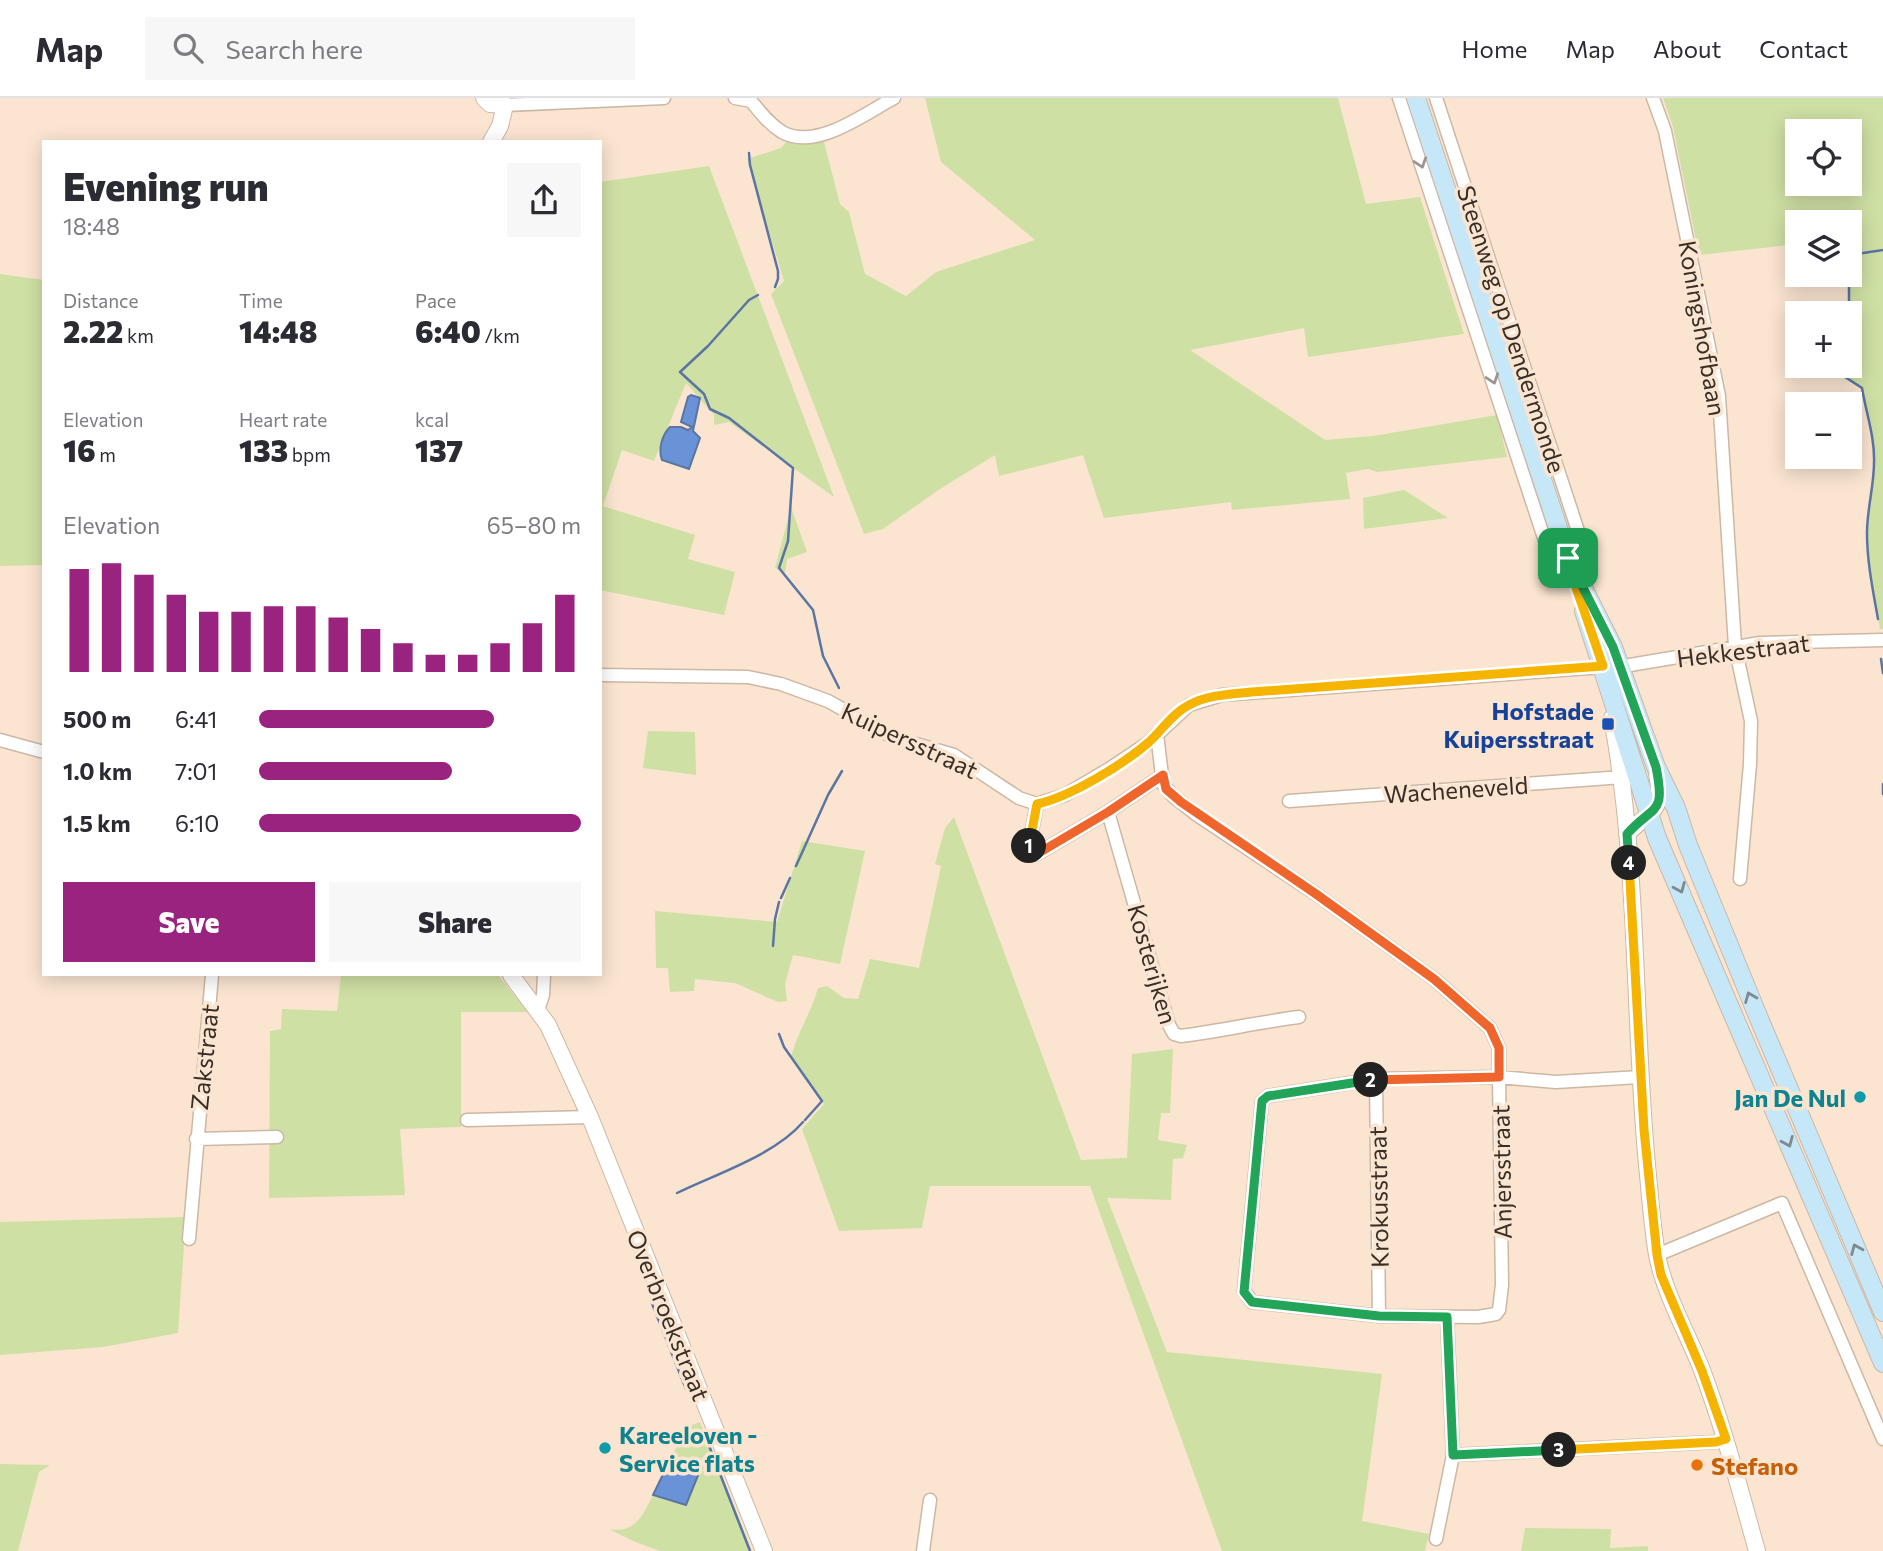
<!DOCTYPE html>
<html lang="en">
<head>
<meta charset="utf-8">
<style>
  :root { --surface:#fff; --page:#f7f7f7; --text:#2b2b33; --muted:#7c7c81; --line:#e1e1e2; --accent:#99237e }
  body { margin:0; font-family:Commissioner,sans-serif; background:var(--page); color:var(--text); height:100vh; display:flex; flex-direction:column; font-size:26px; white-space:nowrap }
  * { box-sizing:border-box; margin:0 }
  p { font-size:23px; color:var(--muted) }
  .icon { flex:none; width:38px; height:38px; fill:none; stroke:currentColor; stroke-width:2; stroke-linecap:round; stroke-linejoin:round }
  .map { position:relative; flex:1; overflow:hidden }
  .sheet { position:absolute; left:42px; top:42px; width:560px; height:836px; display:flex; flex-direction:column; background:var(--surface); border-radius:0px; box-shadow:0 4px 18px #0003 }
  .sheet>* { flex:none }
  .controls { position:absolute; left:1785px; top:21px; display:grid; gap:14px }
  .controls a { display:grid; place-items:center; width:77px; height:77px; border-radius:0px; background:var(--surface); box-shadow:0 4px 18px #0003; font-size:35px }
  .pin { position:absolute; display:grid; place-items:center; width:60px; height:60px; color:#fff; margin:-30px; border-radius:14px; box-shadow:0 4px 10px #0006 }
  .km { position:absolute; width:35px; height:35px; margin:-18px; border-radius:50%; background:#222; color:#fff; font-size:19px; line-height:35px; text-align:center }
  .round { display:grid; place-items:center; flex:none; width:74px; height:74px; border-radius:0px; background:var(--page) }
  .headline { display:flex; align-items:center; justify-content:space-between; height:119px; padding:0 21px }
  h1 { font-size:38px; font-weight:800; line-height:52px }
  .metrics { display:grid; grid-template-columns:repeat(3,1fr); gap:10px; height:119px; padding:7px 21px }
  .metrics div { display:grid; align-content:center }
  .metrics b { font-size:30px; font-weight:800 }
  .metrics small { font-size:19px; font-weight:400 }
  .metrics p { font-size:19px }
  .chart { height:196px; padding:14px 21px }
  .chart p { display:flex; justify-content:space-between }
  .chart svg { width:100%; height:126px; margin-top:7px; stroke:var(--accent); stroke-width:6 }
  .button { display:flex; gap:14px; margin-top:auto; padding:14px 21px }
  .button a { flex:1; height:80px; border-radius:0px; background:var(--accent); color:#fff; font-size:28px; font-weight:800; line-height:80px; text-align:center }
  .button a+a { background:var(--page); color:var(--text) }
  ul { padding:0 21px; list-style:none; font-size:23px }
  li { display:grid; grid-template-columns:112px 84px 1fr; align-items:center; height:52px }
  li i { height:18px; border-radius:9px; background:var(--accent) }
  header { display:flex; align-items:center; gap:42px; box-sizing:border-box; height:98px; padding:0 35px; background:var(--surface); border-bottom:2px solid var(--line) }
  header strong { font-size:33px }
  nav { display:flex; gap:38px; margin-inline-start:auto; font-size:24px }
  .search { width:490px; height:63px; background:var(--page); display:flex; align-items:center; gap:18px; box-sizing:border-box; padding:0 24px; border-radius:0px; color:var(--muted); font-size:26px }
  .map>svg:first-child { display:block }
  .green { fill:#cfe0a5; fill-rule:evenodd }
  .water { fill:#6993d6; stroke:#5a75a2; stroke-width:2 }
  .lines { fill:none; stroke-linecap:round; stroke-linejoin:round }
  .stream { stroke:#5a75a2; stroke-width:2.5 }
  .minor-casing { stroke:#cdb7a5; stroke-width:15 }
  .tertiary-casing { stroke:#cdb7a5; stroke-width:18 }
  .secondary-casing { stroke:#cdb7a5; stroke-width:20 }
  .minor { stroke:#fff; stroke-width:12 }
  .tertiary { stroke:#fff; stroke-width:16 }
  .secondary { stroke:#c6e7f7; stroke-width:18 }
  .oneway { stroke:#9b9693 }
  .oneway2 { stroke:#7e8a8f }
  .split-1-casing { stroke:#fff; stroke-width:14 }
  .split-2-casing { stroke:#fff; stroke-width:14 }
  .split-3-casing { stroke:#fff; stroke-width:14 }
  .split-4-casing { stroke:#fff; stroke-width:14 }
  .split-5-casing { stroke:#fff; stroke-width:14 }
  .split-1 { stroke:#f5b400; stroke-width:9 }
  .split-2 { stroke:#f0652b; stroke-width:9 }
  .split-3 { stroke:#22a559; stroke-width:9 }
  .split-4 { stroke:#f5b400; stroke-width:9 }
  .split-5 { stroke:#22a559; stroke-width:9 }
  .transit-dot { fill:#1a4fb4; stroke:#fbe5d1; stroke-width:2.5 }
  .culture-dot { fill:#0f9aa8; stroke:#fbe5d1; stroke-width:2.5 }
  .food-dot { fill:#e8710a; stroke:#fbe5d1; stroke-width:2.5 }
  .labels { text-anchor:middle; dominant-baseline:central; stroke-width:7; stroke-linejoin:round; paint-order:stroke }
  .street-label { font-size:24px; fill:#372e27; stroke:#fbe5d1 }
  .transit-label { font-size:24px; font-weight:bold; fill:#164399; stroke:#fbe5d1; text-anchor:end }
  .culture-label { font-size:24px; font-weight:bold; fill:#0d838f; stroke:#fbe5d1; text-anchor:end }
  .food-label { font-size:24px; font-weight:bold; fill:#c56008; stroke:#fbe5d1; text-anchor:start }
</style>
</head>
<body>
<header>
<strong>Map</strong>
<div class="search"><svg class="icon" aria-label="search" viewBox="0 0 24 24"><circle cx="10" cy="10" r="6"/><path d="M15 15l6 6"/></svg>Search here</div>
<nav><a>Home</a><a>Map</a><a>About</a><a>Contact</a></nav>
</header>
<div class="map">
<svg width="1883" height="1453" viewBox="0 0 1883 1453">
  <rect width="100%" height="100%" fill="#fbe5d1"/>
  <path class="green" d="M925,0H1338L1366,106L1420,99L1464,236L1308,259L1304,230L1190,252L1325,342L1373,338L1497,317L1507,359L1377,374L1368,371L1346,375L1350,401L1232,412L1231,404L1104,420L1083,357L999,378L995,357L940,391L883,431L864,436L771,196L784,183L747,61L781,50L788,42L824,44L840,106L849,114L865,176L906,198L936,174L1035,142L941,64Z
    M1663,0H1883V531H1880C1874,499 1867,467 1867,434C1867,411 1874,388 1874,364C1875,339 1866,314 1862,290L1842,277L1841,268H1850V124H1797V146L1699,157L1673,29ZM1797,33H1850V86H1797Z
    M709,68L834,399L729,324L714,327V317L686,285L654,363L622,352L603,408L695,437L688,461L735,474L724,517L600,492V84Z
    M0,176L44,182V467L0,468Z
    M1404,392L1448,420L1364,431L1363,400Z
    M791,409L807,454L787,461L785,475L775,470Z
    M648,633L695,634L696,677L643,670Z
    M954,719L1081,1062L1127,1060L1132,956L1173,951L1170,1015H1161L1158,1042L1187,1047L1183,1060L1173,1061L1171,1102L1107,1100L1167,1254L1382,1276L1362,1423L1429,1436L1425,1453H1222L1090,1088H930L922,1130L839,1133L802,1031L824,1006L791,959C798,933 811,915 818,890L827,888L844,900L858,901L870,861L919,870L941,768L935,766L945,730Z
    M802,743L865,753L840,866L793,857L785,886L787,903L778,904L735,885L695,881L694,893L670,894L668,870H656L655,813L777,824Z
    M341,877H498L528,914H461V1029L400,1031L405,1097L269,1100L270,933L281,931L282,911L337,913Z
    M186,1119L178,1235L103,1249L0,1257V1124Z
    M700,1324L752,1453H660L633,1443L609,1431C635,1436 643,1417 653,1397L686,1407L701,1371L671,1360L686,1329Z
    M0,1366L50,1367L39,1374L18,1453H0Z
    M1525,1430L1611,1431L1610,1450L1648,1448V1453H1521Z"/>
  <path class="water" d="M691,297L700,300L693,333L700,340L689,371L662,362C658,351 662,337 670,329H681L688,332L692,329L681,324L688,299Z
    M671,1360L701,1370L686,1407L653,1397Z"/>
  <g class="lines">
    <path class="stream" d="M749,55L750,67L778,173V181L775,189
      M1850,157L1883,152
      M758,197L749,202L708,248L680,274L704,296L710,311L729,320L793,370L788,443L779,470L813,512L823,558L839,590
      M1849,215V177
      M1841,268L1842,277L1862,290C1866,315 1875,339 1874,365C1874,388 1867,411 1867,435C1867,464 1873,493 1878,521
      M1881,561L1883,575
      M1883,686V696
      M796,768L828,697L842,673
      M781,800L790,780
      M773,848L775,821L779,804
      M779,936L784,949L822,1003L805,1022
      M677,1095C716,1076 775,1057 803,1024
      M651,1203L686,1291
      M708,1345L750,1453"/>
    <g class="minor-casing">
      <path id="minor" d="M735,0L751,3
        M1399,0L1547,449L1557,457L1568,460L1578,450L1580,439L1436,0
        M1653,0L1665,33L1719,298L1735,548L1751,623L1750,666L1740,781
        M751,3C760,14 769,26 782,34C816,53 864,16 894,0
        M505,7L664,0
        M600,577L748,579L781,586L828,603L892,639L954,657L1019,700L1037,706L1065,697L1109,671L1148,645L1189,607L1222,597L1630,567L1760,545L1883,542
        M1157,636L1163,686L1173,698L1197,717L1316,796L1434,881L1490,930L1499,950V979L1502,1187L1499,1212L1496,1216L1478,1219L1379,1218L1252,1204L1244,1193L1262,1003L1268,998L1376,981L1499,979L1556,984L1640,979
        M0,642L44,654
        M1289,703L1623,679
        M1037,706L1029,748L1032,753L1037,756L1108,714L1163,677
        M1108,714L1169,927L1174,936L1181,938C1221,933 1259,924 1299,919
        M538,912L543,897L544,877
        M1376,981L1379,1218
        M467,1022L590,1019
        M196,1041L277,1039
        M189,1141L212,877
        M1657,1157L1782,1105L1883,1341
        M1453,1357L1716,1344L1726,1341
        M1436,1441L1453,1357L1447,1219
        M923,1453L930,1402"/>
    </g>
    <g class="tertiary-casing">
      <path id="tertiary" d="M484,0L490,6L505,7L500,28L491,44
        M1612,620C1639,767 1633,918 1647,1067C1650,1097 1652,1127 1657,1157C1665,1197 1687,1234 1702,1272C1724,1331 1740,1392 1757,1453
        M1627,736C1649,712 1665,716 1657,676
        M511,877L548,927L590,1019L764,1453"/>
    </g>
    <g class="secondary-casing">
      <path id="secondary" d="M1416,0L1568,460L1613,549L1656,669L1676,710L1688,747L1755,911L1883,1214
        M1584,513L1657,740L1883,1265"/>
    </g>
    <use href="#minor" class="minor"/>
    <use href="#tertiary" class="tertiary"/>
    <use href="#secondary" class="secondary"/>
  </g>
  <defs><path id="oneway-chevron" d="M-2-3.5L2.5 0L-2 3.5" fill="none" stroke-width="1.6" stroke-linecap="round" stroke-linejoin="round" transform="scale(1.75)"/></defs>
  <g class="oneway">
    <use href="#oneway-chevron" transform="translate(1421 65) rotate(72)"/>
    <use href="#oneway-chevron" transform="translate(1493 281) rotate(72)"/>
  </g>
  <g class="oneway2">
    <use href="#oneway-chevron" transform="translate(1680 790) rotate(67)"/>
    <use href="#oneway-chevron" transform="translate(1750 899) rotate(-112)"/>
    <use href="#oneway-chevron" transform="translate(1788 1044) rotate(67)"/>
    <use href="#oneway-chevron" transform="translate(1856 1151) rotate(-113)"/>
  </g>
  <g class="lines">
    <g class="split-1-casing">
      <path id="split-1" d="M1029,748L1037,706C1070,699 1124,666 1149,644C1162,632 1173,615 1189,607C1207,597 1231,596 1252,594L1603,568L1569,469L1568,460"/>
    </g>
    <g class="split-2-casing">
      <path id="split-2" d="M1029,748L1031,754L1037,756L1108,714L1163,677L1166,691L1181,704L1316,796L1434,881L1490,930L1499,950V979L1371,982"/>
    </g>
    <g class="split-3-casing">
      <path id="split-3" d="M1371,982L1268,998L1262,1003L1244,1194L1252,1204L1379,1218L1447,1219L1453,1357L1559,1352"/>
    </g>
    <g class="split-4-casing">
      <path id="split-4" d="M1559,1352L1716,1344L1726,1341L1702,1273L1661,1177L1657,1157L1644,1032L1629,765"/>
    </g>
    <g class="split-5-casing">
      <path id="split-5" d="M1568,460L1613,549L1656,669C1666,718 1654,706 1627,736L1629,765"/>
    </g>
    <use href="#split-1" class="split-1"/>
    <use href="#split-2" class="split-2"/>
    <use href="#split-3" class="split-3"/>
    <use href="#split-4" class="split-4"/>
    <use href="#split-5" class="split-5"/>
  </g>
  <rect class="transit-dot" x="1601" y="619" width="14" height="14" rx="3.5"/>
  <g class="culture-dot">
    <circle cx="1860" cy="999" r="7"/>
    <circle cx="605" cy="1350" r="7"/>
  </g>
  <circle class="food-dot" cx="1697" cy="1367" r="7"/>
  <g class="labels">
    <g class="street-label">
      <text transform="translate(1703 230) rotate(80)">Koningshofbaan</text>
      <text transform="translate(1512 231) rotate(72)">Steenweg op Dendermonde</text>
      <text transform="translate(1743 552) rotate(-7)">Hekkestraat</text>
      <text transform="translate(910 642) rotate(25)">Kuipersstraat</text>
      <text transform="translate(1456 691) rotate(-4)">Wacheneveld</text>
      <text transform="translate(1153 866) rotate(74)">Kosterijken</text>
      <text transform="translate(204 959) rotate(-84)">Zakstraat</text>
      <text transform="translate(1501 1074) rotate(-91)">Anjersstraat</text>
      <text transform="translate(1378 1099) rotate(-91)">Krokusstraat</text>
      <text transform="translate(669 1217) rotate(68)">Overbroekstraat</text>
    </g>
    <g class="transit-label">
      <text x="1594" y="612">Hofstade<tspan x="1594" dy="28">Kuipersstraat</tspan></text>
    </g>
    <g class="culture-label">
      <text x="1846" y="999">Jan De Nul</text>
      <text x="619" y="1336" text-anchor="start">Kareeloven -<tspan x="619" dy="28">Service flats</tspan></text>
    </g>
    <g class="food-label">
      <text x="1711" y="1367">Stefano</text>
    </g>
  </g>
</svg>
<div class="controls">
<a><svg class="icon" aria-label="locate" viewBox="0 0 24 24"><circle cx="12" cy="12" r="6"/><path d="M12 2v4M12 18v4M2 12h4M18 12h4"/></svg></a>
<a><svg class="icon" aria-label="layers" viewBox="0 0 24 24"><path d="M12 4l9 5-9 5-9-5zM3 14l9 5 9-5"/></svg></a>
<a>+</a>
<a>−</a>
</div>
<div class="pin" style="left:1568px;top:460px;background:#1e9e55"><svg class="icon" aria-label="arrive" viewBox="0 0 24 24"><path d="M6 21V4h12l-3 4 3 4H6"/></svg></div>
<b class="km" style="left:1029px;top:748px">1</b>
<b class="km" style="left:1371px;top:982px">2</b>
<b class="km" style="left:1559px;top:1352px">3</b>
<b class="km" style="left:1629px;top:765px">4</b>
<section class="sheet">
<div class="headline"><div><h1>Evening run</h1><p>18:48</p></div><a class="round"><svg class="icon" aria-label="share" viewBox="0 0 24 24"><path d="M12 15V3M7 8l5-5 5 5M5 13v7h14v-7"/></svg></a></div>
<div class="metrics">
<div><p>Distance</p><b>2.22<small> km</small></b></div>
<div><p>Time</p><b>14:48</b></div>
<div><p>Pace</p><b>6:40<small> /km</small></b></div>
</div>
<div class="metrics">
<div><p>Elevation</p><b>16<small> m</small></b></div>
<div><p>Heart rate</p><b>133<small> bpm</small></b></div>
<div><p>kcal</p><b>137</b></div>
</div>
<div class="chart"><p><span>Elevation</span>65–80 m</p>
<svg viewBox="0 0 160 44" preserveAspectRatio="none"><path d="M5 44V8M15 44V6M25 44V10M35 44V17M45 44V23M55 44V23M65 44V21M75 44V21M85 44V25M95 44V29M105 44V34M115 44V38M125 44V38M135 44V34M145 44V27M155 44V17"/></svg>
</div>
<ul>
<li><b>500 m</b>6:41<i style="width:73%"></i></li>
<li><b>1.0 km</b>7:01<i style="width:60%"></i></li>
<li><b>1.5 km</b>6:10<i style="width:100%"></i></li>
</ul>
<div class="button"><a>Save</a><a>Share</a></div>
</section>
</div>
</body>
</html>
